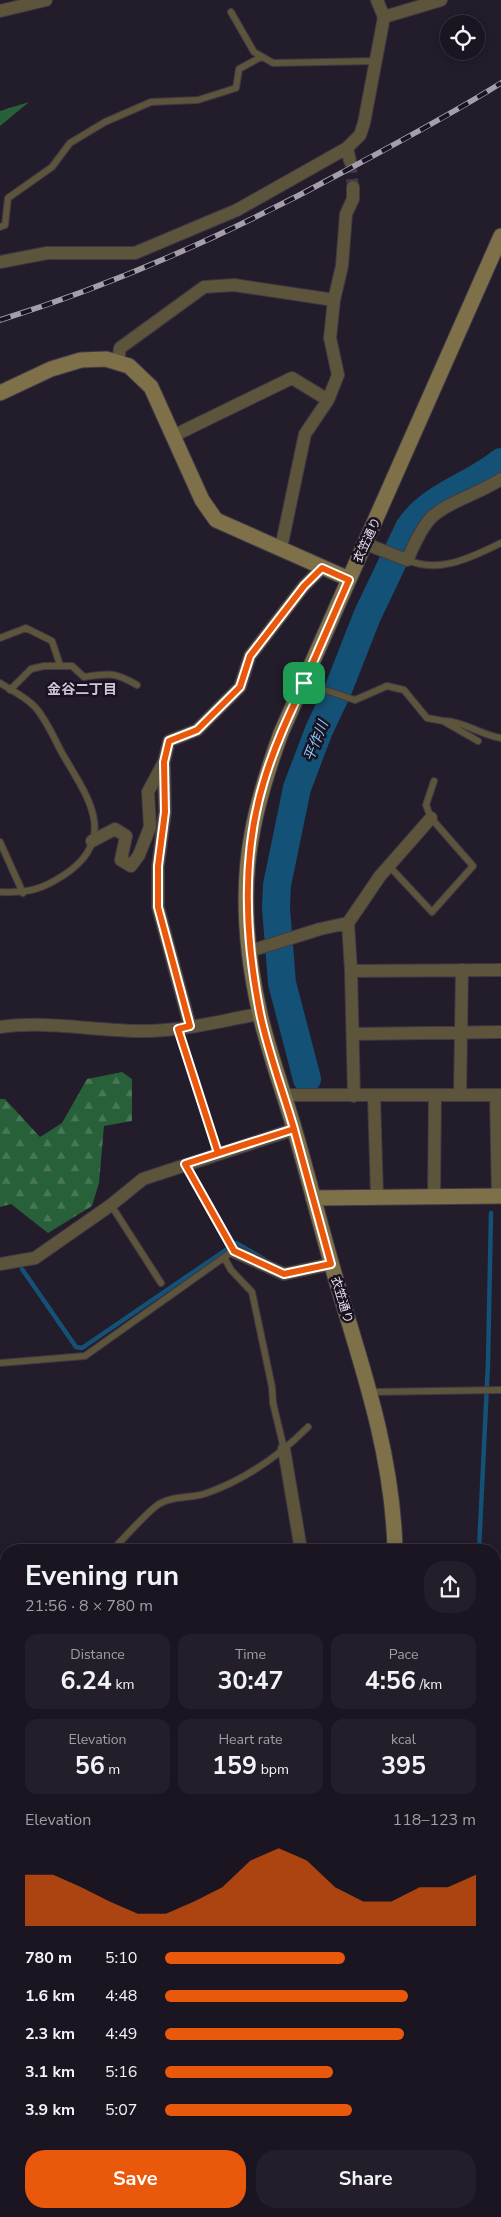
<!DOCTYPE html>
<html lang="en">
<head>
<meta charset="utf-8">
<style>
  :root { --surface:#1a1520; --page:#231e29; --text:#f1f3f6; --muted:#9f9fa5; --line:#38343e; --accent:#ea580c }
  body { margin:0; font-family:"Nunito Sans","Noto Sans JP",sans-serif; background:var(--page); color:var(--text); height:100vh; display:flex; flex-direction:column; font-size:19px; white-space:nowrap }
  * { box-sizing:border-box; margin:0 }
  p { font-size:16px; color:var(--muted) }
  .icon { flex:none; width:28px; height:28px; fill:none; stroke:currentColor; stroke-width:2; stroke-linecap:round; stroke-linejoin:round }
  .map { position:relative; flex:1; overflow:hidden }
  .side { position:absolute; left:0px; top:1544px; width:501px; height:674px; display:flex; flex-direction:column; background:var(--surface); border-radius:20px 20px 0 0; box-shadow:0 2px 12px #0003,0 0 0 1px var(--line) }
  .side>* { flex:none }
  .fabs { position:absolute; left:440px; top:15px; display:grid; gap:10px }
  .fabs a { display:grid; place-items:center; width:45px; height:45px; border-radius:50%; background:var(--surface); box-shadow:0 2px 12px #0003,0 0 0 1px var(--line); font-size:25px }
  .pin { position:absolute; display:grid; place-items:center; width:42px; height:42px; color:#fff; margin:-21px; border-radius:10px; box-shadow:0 2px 8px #0006 }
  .round { display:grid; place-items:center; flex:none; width:52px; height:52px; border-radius:20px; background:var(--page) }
  .summary { display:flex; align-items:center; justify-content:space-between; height:85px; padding:0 25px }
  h1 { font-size:28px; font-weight:700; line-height:38px }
  .figures { display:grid; grid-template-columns:repeat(3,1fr); gap:8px; height:85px; padding:5px 25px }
  .figures div { display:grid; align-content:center; border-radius:12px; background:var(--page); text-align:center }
  .figures b { font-size:25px; font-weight:700 }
  .figures small { font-size:14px; font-weight:400 }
  .figures p { font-size:14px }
  .chart { height:140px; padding:10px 25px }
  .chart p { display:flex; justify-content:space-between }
  .chart svg { width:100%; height:90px; margin-top:5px; fill:var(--accent); opacity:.7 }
  .cta { display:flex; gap:10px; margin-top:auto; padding:10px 25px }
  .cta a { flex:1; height:58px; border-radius:20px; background:var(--accent); color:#fff; font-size:20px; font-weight:700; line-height:58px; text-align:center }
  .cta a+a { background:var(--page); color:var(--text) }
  ul { padding:0 25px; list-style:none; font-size:16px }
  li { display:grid; grid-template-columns:80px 60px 1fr; align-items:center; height:38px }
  li i { height:12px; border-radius:6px; background:var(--accent) }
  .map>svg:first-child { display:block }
  .forest { fill:url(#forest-firs) }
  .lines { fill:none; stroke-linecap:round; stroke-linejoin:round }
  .stream { stroke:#145176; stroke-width:4.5 }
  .river { stroke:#145176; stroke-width:28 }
  .street-tunnel { stroke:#413a48; stroke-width:12; stroke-dasharray:12 6; stroke-linecap:butt }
  .lane-casing { stroke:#3f3846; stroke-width:8 }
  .street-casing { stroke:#3f3846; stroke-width:14 }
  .secondary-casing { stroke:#3f3846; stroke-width:17 }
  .lane { stroke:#5c543b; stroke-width:6 }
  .street { stroke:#5c543b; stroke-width:12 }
  .secondary { stroke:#7e7149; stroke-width:15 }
  .rail-casing { stroke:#a59fac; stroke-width:5.5 }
  .rail { stroke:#191221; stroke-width:4; stroke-dasharray:11; stroke-linecap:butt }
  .route-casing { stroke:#fff; stroke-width:10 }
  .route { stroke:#ea580c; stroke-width:6 }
  .labels { text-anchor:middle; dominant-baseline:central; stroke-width:5; stroke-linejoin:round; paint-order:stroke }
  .street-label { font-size:12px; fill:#e8e3ee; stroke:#191221 }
  .neighbourhood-label { font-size:14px; font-weight:bold; fill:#cec5d9; stroke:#191221 }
  .water-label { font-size:14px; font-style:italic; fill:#89c9f8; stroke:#191221 }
</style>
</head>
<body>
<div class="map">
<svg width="501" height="2217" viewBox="0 0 501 2217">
  <defs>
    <pattern id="forest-firs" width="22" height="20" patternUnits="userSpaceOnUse" patternTransform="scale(1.25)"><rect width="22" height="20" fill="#28603a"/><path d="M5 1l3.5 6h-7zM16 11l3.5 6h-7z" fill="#477757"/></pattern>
  </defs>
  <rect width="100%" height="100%" fill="#231c2b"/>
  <path class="forest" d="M29,102L0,126V111Z
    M122,1072L132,1079V1121L104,1126L99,1183L92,1206L48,1233L11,1204L0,1207V1099H5L40,1137L62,1123L87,1079Z
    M6,1905V2030L0,2027L2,2011L0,1917Z
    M408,2211H455L461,2217H408Z"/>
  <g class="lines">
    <path class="stream" d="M22,1269L76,1347L82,1348L236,1243L264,1259
      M479,1550L488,1363L491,1213"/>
    <path class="river" d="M307,1079L282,983L276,908L277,885L297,788L319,730L338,690L367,616L409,528C430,496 472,486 501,462"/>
    <path class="street-tunnel" d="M350,161L353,187"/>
    <g class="lane-casing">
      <path id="lane" d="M231,12L254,52L273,63L376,61
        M0,227L5,225L8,198L52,167L70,143L105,122L151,102L198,100L236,88L239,69L261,57
        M407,560C440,574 472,557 501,543
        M0,638L26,628L52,641L60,665
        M0,683C11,690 26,697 35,707C46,719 54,738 62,753C87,796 120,838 64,875C41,890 28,893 0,892
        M304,683L355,700L387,686L404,690L427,718L443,721L478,741
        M10,690L31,669L44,666H72L84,677C110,673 115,672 137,685
        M446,721C465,722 481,735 501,738
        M0,842L23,893
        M389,866L432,912L473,866L431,818L426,805L434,781
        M178,1029L218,1153
        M111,1205L161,1283
        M224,1257L231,1270L252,1292L272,1387L273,1403L284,1449
        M0,1363L85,1356L233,1251L185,1164
        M371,1392L501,1390
        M115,1550L118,1544C128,1534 148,1511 159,1504C174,1495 191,1499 207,1493C246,1479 279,1456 308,1427
        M495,1564H501
        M0,1733L6,1730
        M4,1853L6,1851
        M495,1975L501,2033
        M31,2211L36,2217
        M95,2217L102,2211"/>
    </g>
    <g class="street-casing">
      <path id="street" d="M377,0L384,17L441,0
        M0,11L46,0
        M347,148L350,161
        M0,262L47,253H135L237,210L347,148L360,135L364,123L384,17
        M118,362L120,348L204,287L234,285L334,300
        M173,436L292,378L328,400
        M366,544L407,560C414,546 419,531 430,519C444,503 481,493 501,479
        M281,548L305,434L328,400L338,375L330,338L334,300L342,266L346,214L353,199V187
        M164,763L165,812L158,866V907L190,1026
        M92,841L115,829L126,836L121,860L131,866L139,855L150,827L148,792L164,762L169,741L197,730L240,687L250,656L304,586L322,568
        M348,923L351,971
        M250,951L320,929L348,923L380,876L431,818
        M0,1027C49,1020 100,1032 150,1031C187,1030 224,1020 260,1014
        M353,1034L501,1032
        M284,1095H501
        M460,1095L462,970
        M496,1095L498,1196
        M354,1096L351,971L501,970
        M374,1096L377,1196
        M434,1196L435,1095
        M233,1251L284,1274L331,1264
        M0,1264L35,1258L111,1205L143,1179L295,1129
        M284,1449L301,1550
        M495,1942L501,1940
        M167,2211L171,2217
        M212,2217L220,2211"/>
    </g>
    <g class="secondary-casing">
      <path id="secondary" d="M0,393L51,369L81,360L106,359L129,366L151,387L202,500L216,520L349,579
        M313,1198L501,1196
        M395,1550C393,1464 368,1384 343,1303C325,1245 311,1186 294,1128C283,1090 269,1053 260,1014C247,957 241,892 252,834C258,799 269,766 281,733L501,236
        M495,1826L501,1828
        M0,2191L6,2186"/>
    </g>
    <use href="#lane" class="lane"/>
    <use href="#street" class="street"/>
    <use href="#secondary" class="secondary"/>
    <g class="rail-casing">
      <path id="rail" d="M0,320C119,283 234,231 343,172C397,143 450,115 501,83"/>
    </g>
    <use href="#rail" class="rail"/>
  </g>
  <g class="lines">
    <g class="route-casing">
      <path id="route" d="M304,683C289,715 274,747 264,781C241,856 245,937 260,1013C268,1052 283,1091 294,1129L185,1164L234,1251L284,1274L331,1264L294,1129L218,1153L178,1029L190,1026L158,907V866L165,812L164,762L169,741L197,730L240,687L250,656L304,586L322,568L349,580L304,683"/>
    </g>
    <use href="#route" class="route"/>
  </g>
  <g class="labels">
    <g class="street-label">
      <text transform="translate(367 540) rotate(-65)">衣笠通り</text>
      <text transform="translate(342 1300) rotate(73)">衣笠通り</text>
    </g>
    <g class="neighbourhood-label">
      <text x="82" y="689">金谷二丁目</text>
    </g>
    <g class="water-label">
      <text transform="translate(316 741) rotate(-68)">平作川</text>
    </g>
  </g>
</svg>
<div class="fabs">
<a><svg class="icon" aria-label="locate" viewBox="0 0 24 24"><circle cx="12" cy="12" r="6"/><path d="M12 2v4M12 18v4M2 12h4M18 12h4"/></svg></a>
</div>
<div class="pin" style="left:304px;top:683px;background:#1e9e55"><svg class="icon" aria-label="arrive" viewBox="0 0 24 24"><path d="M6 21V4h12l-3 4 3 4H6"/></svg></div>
<section class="side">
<div class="summary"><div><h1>Evening run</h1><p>21:56 · 8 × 780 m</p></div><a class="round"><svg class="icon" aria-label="share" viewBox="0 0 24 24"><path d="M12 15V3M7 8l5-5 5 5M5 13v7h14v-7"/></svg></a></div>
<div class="figures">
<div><p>Distance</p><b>6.24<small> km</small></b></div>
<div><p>Time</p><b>30:47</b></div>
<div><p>Pace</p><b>4:56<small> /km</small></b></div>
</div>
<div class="figures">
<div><p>Elevation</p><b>56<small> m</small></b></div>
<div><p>Heart rate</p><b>159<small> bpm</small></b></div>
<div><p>kcal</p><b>395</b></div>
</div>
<div class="chart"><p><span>Elevation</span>118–123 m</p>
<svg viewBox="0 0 160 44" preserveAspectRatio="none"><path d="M0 44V19L10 19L20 25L30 32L40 38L50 38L60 32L70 25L80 12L90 6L100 12L110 25L120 32L130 32L140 25L150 25L160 19V44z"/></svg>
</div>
<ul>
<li><b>780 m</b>5:10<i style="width:58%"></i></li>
<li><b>1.6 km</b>4:48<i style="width:78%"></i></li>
<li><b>2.3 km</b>4:49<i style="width:77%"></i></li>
<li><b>3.1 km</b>5:16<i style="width:54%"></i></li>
<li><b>3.9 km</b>5:07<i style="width:60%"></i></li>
</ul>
<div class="cta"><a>Save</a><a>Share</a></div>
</section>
</div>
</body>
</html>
